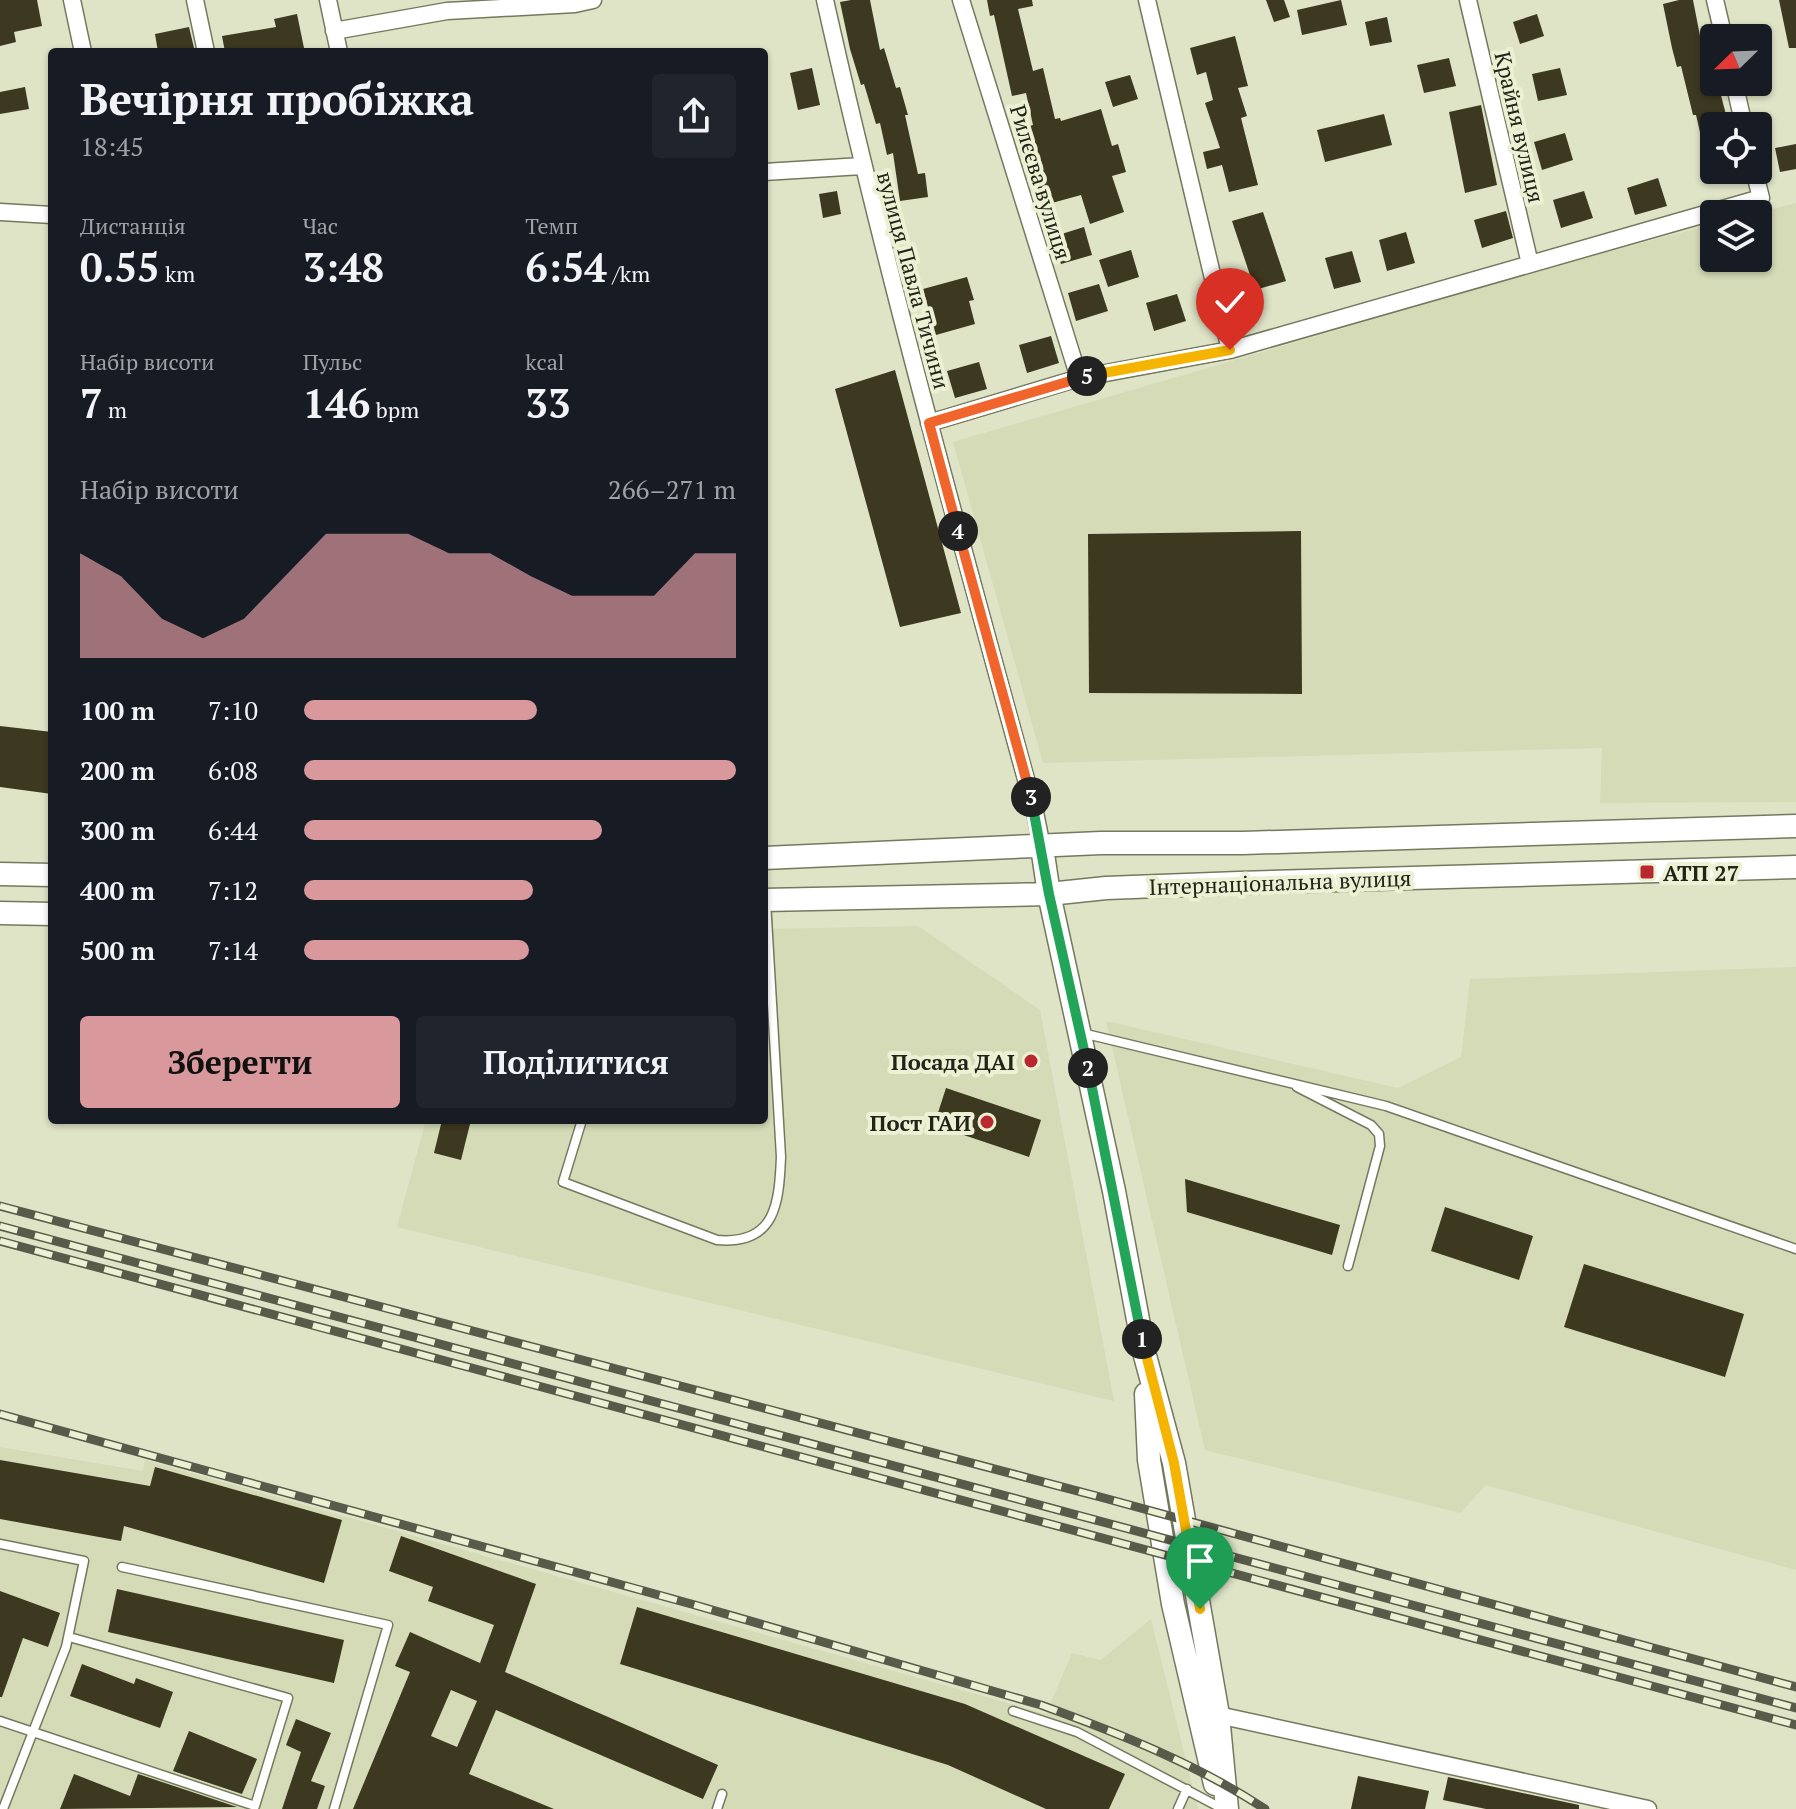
<!DOCTYPE html>
<html lang="uk">
<head>
<meta charset="utf-8">
<style>
  :root { --surface:#171b24; --page:#20242c; --text:#f1f3f6; --muted:#9ea1a6; --accent:#d8989c }
  body { margin:0; font-family:"PT Serif",serif; background:var(--page); color:var(--text); height:100vh; display:flex; flex-direction:column; font-size:30px; white-space:nowrap }
  * { box-sizing:border-box; margin:0 }
  p { font-size:26px; color:var(--muted) }
  .icon { flex:none; width:44px; height:44px; fill:none; stroke:currentColor; stroke-width:2; stroke-linecap:round; stroke-linejoin:round }
  .map { position:relative; flex:1; overflow:hidden }
  .drawer { position:absolute; left:48px; top:48px; width:720px; height:1076px; display:flex; flex-direction:column; background:var(--surface); border-radius:8px; box-shadow:0 2px 6px #0004 }
  .drawer>* { flex:none }
  .needle { width:52px; rotate:247deg }
  .buttons { position:absolute; left:1700px; top:24px; display:grid; gap:16px }
  .buttons a { display:grid; place-items:center; width:72px; height:72px; border-radius:8px; background:var(--surface); box-shadow:0 2px 6px #0004; font-size:40px }
  .pin { position:absolute; display:grid; place-items:center; width:68px; height:68px; color:#fff; margin:-82px -34px; border-radius:50% 50% 50% 0; rotate:-45deg; box-shadow:0 0 8px #0007 }
  .pin .icon { rotate:45deg }
  .km { position:absolute; width:40px; height:40px; margin:-20px; border-radius:50%; background:#222; color:#fff; font-size:22px; line-height:40px; text-align:center }
  .round { display:grid; place-items:center; flex:none; width:84px; height:84px; border-radius:8px; background:var(--page) }
  .summary { display:flex; align-items:center; justify-content:space-between; height:136px; padding:0 32px }
  h1 { font-size:44px; font-weight:700; line-height:60px }
  .metrics { display:grid; grid-template-columns:repeat(3,1fr); gap:12px; height:136px; padding:8px 32px }
  .metrics div { display:grid; align-content:center }
  .metrics b { font-size:40px; font-weight:700 }
  .metrics small { font-size:22px; font-weight:400 }
  .metrics p { font-size:22px }
  .chart { height:224px; padding:16px 32px }
  .chart p { display:flex; justify-content:space-between }
  .chart svg { width:100%; height:144px; margin-top:8px; fill:var(--accent); opacity:.7 }
  .cta { display:flex; gap:16px; margin-top:auto; padding:16px 32px }
  .cta a { flex:1; height:92px; border-radius:8px; background:var(--accent); color:#111; font-size:32px; font-weight:700; line-height:92px; text-align:center }
  .cta a+a { background:var(--page); color:var(--text) }
  ul { padding:0 32px; list-style:none; font-size:26px }
  li { display:grid; grid-template-columns:128px 96px 1fr; align-items:center; height:60px }
  li i { height:20px; border-radius:10px; background:var(--accent) }
  .map>svg:first-child { display:block }
  .built { fill:#d4dbb6 }
  .building { fill:#3d3820; fill-rule:evenodd }
  .lines { fill:none; stroke-linecap:round; stroke-linejoin:round }
  .lane-casing { stroke:#74795e; stroke-width:11 }
  .street-casing { stroke:#74795e; stroke-width:19 }
  .secondary-casing { stroke:#74795e; stroke-width:25 }
  .lane { stroke:#fff; stroke-width:8 }
  .street { stroke:#fff; stroke-width:16 }
  .secondary { stroke:#fff; stroke-width:22 }
  .rail-casing { stroke:#585b4a; stroke-width:9 }
  .rail { stroke:#ecf1d4; stroke-width:6; stroke-dasharray:18; stroke-linecap:butt }
  .split-1-casing { stroke:#fff; stroke-width:16 }
  .split-2-casing { stroke:#fff; stroke-width:16 }
  .split-3-casing { stroke:#fff; stroke-width:16 }
  .split-4-casing { stroke:#fff; stroke-width:16 }
  .split-5-casing { stroke:#fff; stroke-width:16 }
  .split-6-casing { stroke:#fff; stroke-width:16 }
  .split-1 { stroke:#f5b400; stroke-width:10 }
  .split-2 { stroke:#22a559; stroke-width:10 }
  .split-3 { stroke:#22a559; stroke-width:10 }
  .split-4 { stroke:#f0652b; stroke-width:10 }
  .split-5 { stroke:#f0652b; stroke-width:10 }
  .split-6 { stroke:#f5b400; stroke-width:10 }
  .poi-dot { fill:#b9282e; stroke:#ecf1d4; stroke-width:3 }
  .labels { text-anchor:middle; dominant-baseline:central; stroke-width:8; stroke-linejoin:round; paint-order:stroke }
  .street-label { font-size:22px; fill:#222419; stroke:#ecf1d4 }
  .poi-label { font-size:22px; font-weight:bold; fill:#222419; stroke:#ecf1d4; text-anchor:end }
</style>
</head>
<body>
<div class="map">
<svg width="1796" height="1809" viewBox="0 0 1796 1809">
  <rect width="100%" height="100%" fill="#dfe4c7"/>
  <path class="built" d="M1796,203V802L1600,803L1602,748L1043,763L953,442L1596,255L1714,224V258H1758V214H1753Z
    M918,926L1040,1010L1114,1401L397,1227L426,1120H764V929Z
    M1796,967V1570L1486,1485L1460,1513L1205,1450L1106,1021L1398,1088L1461,1057L1470,979Z
    M0,1447L143,1471L145,1460L1046,1714L1072,1653L1101,1660L1151,1619L1198,1809H0Z"/>
  <path class="building" d="M0,0H37L42,26L14,32L16,42L0,46Z
    M851,0H870L880,50L884,48L896,88L900,87L908,115H905L918,174L925,173L928,197L900,201L893,153L887,155L880,123L876,124L864,84L861,85L850,49L840,2Z
    M987,0H1032L1033,6L1018,9L1033,71L1043,68L1055,119L1060,118L1061,121L1101,109L1112,146L1118,144L1126,172L1112,176L1124,212L1090,224L1081,195L1041,206L1022,128L1033,125L1026,93L1012,96L994,15L990,16Z
    M1266,0H1284L1290,17L1274,22Z
    M1341,0L1347,25L1302,35L1297,10Z
    M1679,0H1693L1710,87L1718,84L1729,126H1714V166L1708,167L1696,115H1693L1681,66L1677,67L1672,48L1663,4Z
    M1779,0H1796V48H1789Z
    M297,14L304,48L281,52H225L222,36L276,27L274,19Z
    M1537,14L1544,36L1520,44L1513,22Z
    M1387,17L1392,42L1370,46L1365,22Z
    M189,27L195,52H158L155,34Z
    M1235,36L1248,86L1238,88L1247,116L1241,118L1258,185L1229,192L1222,165L1207,169L1203,152L1220,148L1205,103L1213,100L1206,72L1197,75L1190,48Z
    M1449,58L1456,86L1424,93L1417,65Z
    M812,68L820,105L798,110L790,73Z
    M1560,68L1567,95L1538,101L1532,74Z
    M1130,75L1138,99L1113,107L1105,82Z
    M25,87L29,109L0,114V92Z
    M1481,105L1497,185L1465,193L1449,112Z
    M1384,114L1392,145L1325,162L1317,130Z
    M1565,133L1573,160L1542,170L1534,142Z
    M1796,144V169L1780,172L1775,148Z
    M1658,178L1667,206L1635,215L1627,188Z
    M837,191L841,214L823,218L819,194Z
    M1584,191L1593,218L1561,228L1553,200Z
    M1506,211L1513,238L1482,248L1474,220Z
    M1263,212L1286,281L1255,290L1232,221Z
    M1084,227L1092,255L1061,264L1052,237Z
    M1406,232L1415,263L1387,271L1379,240Z
    M1131,250L1139,277L1108,287L1099,260Z
    M1352,251L1361,282L1334,289L1325,258Z
    M967,277L974,300L969,301L975,324L936,335L923,289Z
    M1099,284L1108,311L1076,321L1068,293Z
    M1177,294L1186,321L1154,331L1146,303Z
    M1051,336L1059,363L1027,373L1019,345Z
    M979,362L987,389L955,398L947,371Z
    M895,370L961,613L900,627L835,389Z
    M1301,531L1302,694L1089,693L1088,534Z
    M0,726L52,732V794L0,787Z
    M946,1088L1041,1120L1029,1157L934,1125Z
    M442,1120H471L461,1160L434,1153Z
    M1185,1179L1340,1225L1332,1255L1187,1212Z
    M1445,1207L1533,1236L1519,1280L1431,1251Z
    M1584,1264L1744,1314L1725,1377L1564,1327Z
    M0,1460L150,1486L155,1467L342,1520L324,1583L124,1526L121,1541L0,1519Z
    M401,1536L536,1584L505,1672L718,1765L703,1799L496,1710L469,1774L554,1809H353L410,1672L395,1666L410,1632L480,1663L494,1625L428,1601L433,1587L389,1571ZM451,1690L477,1701L457,1747L431,1736Z
    M117,1589L344,1640L334,1683L108,1632Z
    M0,1591L60,1613L48,1647L23,1638L2,1697H0Z
    M637,1607L965,1704L1125,1774L1109,1809H1046L948,1765L620,1664Z
    M82,1664L134,1684L136,1678L173,1692L160,1728L70,1696Z
    M296,1719L331,1733L311,1781L325,1786L317,1809H282L301,1752L286,1745Z
    M189,1731L257,1759L242,1794L173,1771Z
    M74,1774L130,1796L138,1774L237,1807L60,1809Z
    M1358,1776L1429,1791L1425,1809H1351Z
    M1448,1777L1579,1805V1809H1486L1443,1800Z"/>
  <g class="lines">
    <g class="lane-casing">
      <path id="lane" d="M1082,1033L1386,1106L1796,1249
        M1297,1087L1371,1125L1379,1134L1380,1146L1348,1266
        M582,1120L563,1182L717,1240C776,1245 779,1203 781,1157L766,901
        M0,1544L84,1561L66,1647L3,1809
        M122,1567L388,1625L334,1809
        M1013,1711L1077,1732L1223,1809
        M0,1721L255,1806L288,1698L69,1637
        M717,1809L722,1794
        M1178,1809L1187,1789"/>
    </g>
    <g class="street-casing">
      <path id="street" d="M72,0L83,52
        M195,0L206,52
        M328,0L339,52
        M825,0C886,273 961,542 1035,812L1042,847
        M961,0L1079,378
        M1147,0L1230,350
        M1468,0L1530,264
        M1715,0L1724,38
        M334,31L447,11L575,4L593,0
        M1734,82L1744,126
        M764,172L862,166
        M0,212L52,215
        M929,423L1079,378L1230,350L1761,198L1754,170
        M1218,1715L1648,1809"/>
    </g>
    <g class="secondary-casing">
      <path id="secondary" d="M1042,847L1049,894L1114,1191L1144,1352L1174,1463L1218,1715L1227,1809
        M764,858L1101,843H1243L1796,826
        M0,874L52,875
        M764,900L1049,894L1106,888L1239,883L1796,867
        M0,913L52,914
        M1146,1394L1149,1460L1173,1604L1215,1784"/>
    </g>
    <use href="#lane" class="lane"/>
    <use href="#street" class="street"/>
    <use href="#secondary" class="secondary"/>
    <g class="rail-casing">
      <path id="rail" d="M0,1206L1104,1498L1796,1687
        M0,1226L1796,1708
        M0,1241L1796,1725
        M0,1414L695,1605L1041,1705C1118,1733 1197,1764 1265,1809"/>
    </g>
    <use href="#rail" class="rail"/>
  </g>
  <g class="lines">
    <g class="split-1-casing">
      <path id="split-1" d="M1142,1339L1174,1463L1200,1609"/>
    </g>
    <g class="split-2-casing">
      <path id="split-2" d="M1088,1068L1142,1339"/>
    </g>
    <g class="split-3-casing">
      <path id="split-3" d="M1031,797L1049,894L1088,1068"/>
    </g>
    <g class="split-4-casing">
      <path id="split-4" d="M958,531L1031,797"/>
    </g>
    <g class="split-5-casing">
      <path id="split-5" d="M958,531L929,423L1087,376"/>
    </g>
    <g class="split-6-casing">
      <path id="split-6" d="M1087,376L1230,350"/>
    </g>
    <use href="#split-1" class="split-1"/>
    <use href="#split-2" class="split-2"/>
    <use href="#split-3" class="split-3"/>
    <use href="#split-4" class="split-4"/>
    <use href="#split-5" class="split-5"/>
    <use href="#split-6" class="split-6"/>
  </g>
  <g class="poi-dot">
    <rect x="1639" y="864" width="16" height="16" rx="4"/>
    <circle cx="1031" cy="1061" r="8"/>
    <circle cx="987" cy="1122" r="8"/>
  </g>
  <g class="labels">
    <g class="street-label">
      <text transform="translate(1520 127) rotate(77)">Крайня вулиця</text>
      <text transform="translate(1041 182) rotate(73)">Рилєєва вулиця</text>
      <text transform="translate(914 280) rotate(75)">вулиця Павла Тичини</text>
      <text transform="translate(1280 882) rotate(-2)">Інтернаціональна вулиця</text>
    </g>
    <g class="poi-label">
      <text x="1663" y="872" text-anchor="start">АТП 27</text>
      <text x="1015" y="1061">Посада ДАІ</text>
      <text x="971" y="1122">Пост ГАИ</text>
    </g>
  </g>
</svg>
<div class="buttons">
<a><svg class="needle" viewBox="-14 -14 28 28"><path d="M0-13l5 13h-10z" fill="#e53935"/><path d="M0 13l5-13h-10z" fill="#9ea1a6"/></svg></a>
<a><svg class="icon" aria-label="locate" viewBox="0 0 24 24"><circle cx="12" cy="12" r="6"/><path d="M12 2v4M12 18v4M2 12h4M18 12h4"/></svg></a>
<a><svg class="icon" aria-label="layers" viewBox="0 0 24 24"><path d="M12 4l9 5-9 5-9-5zM3 14l9 5 9-5"/></svg></a>
</div>
<div class="pin" style="left:1200px;top:1609px;background:#1e9e55"><svg class="icon" aria-label="arrive" viewBox="0 0 24 24"><path d="M6 21V4h12l-3 4 3 4H6"/></svg></div>
<div class="pin" style="left:1230px;top:350px;background:#d93025"><svg class="icon" aria-label="check" viewBox="0 0 24 24"><path d="M5 12l5 5 9-10"/></svg></div>
<b class="km" style="left:1142px;top:1339px">1</b>
<b class="km" style="left:1088px;top:1068px">2</b>
<b class="km" style="left:1031px;top:797px">3</b>
<b class="km" style="left:958px;top:531px">4</b>
<b class="km" style="left:1087px;top:376px">5</b>
<section class="drawer">
<div class="summary"><div><h1>Вечірня пробіжка</h1><p>18:45</p></div><a class="round"><svg class="icon" aria-label="share" viewBox="0 0 24 24"><path d="M12 15V3M7 8l5-5 5 5M5 13v7h14v-7"/></svg></a></div>
<div class="metrics">
<div><p>Дистанція</p><b>0.55<small> km</small></b></div>
<div><p>Час</p><b>3:48</b></div>
<div><p>Темп</p><b>6:54<small> /km</small></b></div>
</div>
<div class="metrics">
<div><p>Набір висоти</p><b>7<small> m</small></b></div>
<div><p>Пульс</p><b>146<small> bpm</small></b></div>
<div><p>kcal</p><b>33</b></div>
</div>
<div class="chart"><p><span>Набір висоти</span>266–271 m</p>
<svg viewBox="0 0 160 44" preserveAspectRatio="none"><path d="M0 44V12L10 19L20 32L30 38L40 32L50 19L60 6L70 6L80 6L90 12L100 12L110 19L120 25L130 25L140 25L150 12L160 12V44z"/></svg>
</div>
<ul>
<li><b>100 m</b>7:10<i style="width:54%"></i></li>
<li><b>200 m</b>6:08<i style="width:100%"></i></li>
<li><b>300 m</b>6:44<i style="width:69%"></i></li>
<li><b>400 m</b>7:12<i style="width:53%"></i></li>
<li><b>500 m</b>7:14<i style="width:52%"></i></li>
</ul>
<div class="cta"><a>Зберегти</a><a>Поділитися</a></div>
</section>
</div>
</body>
</html>
